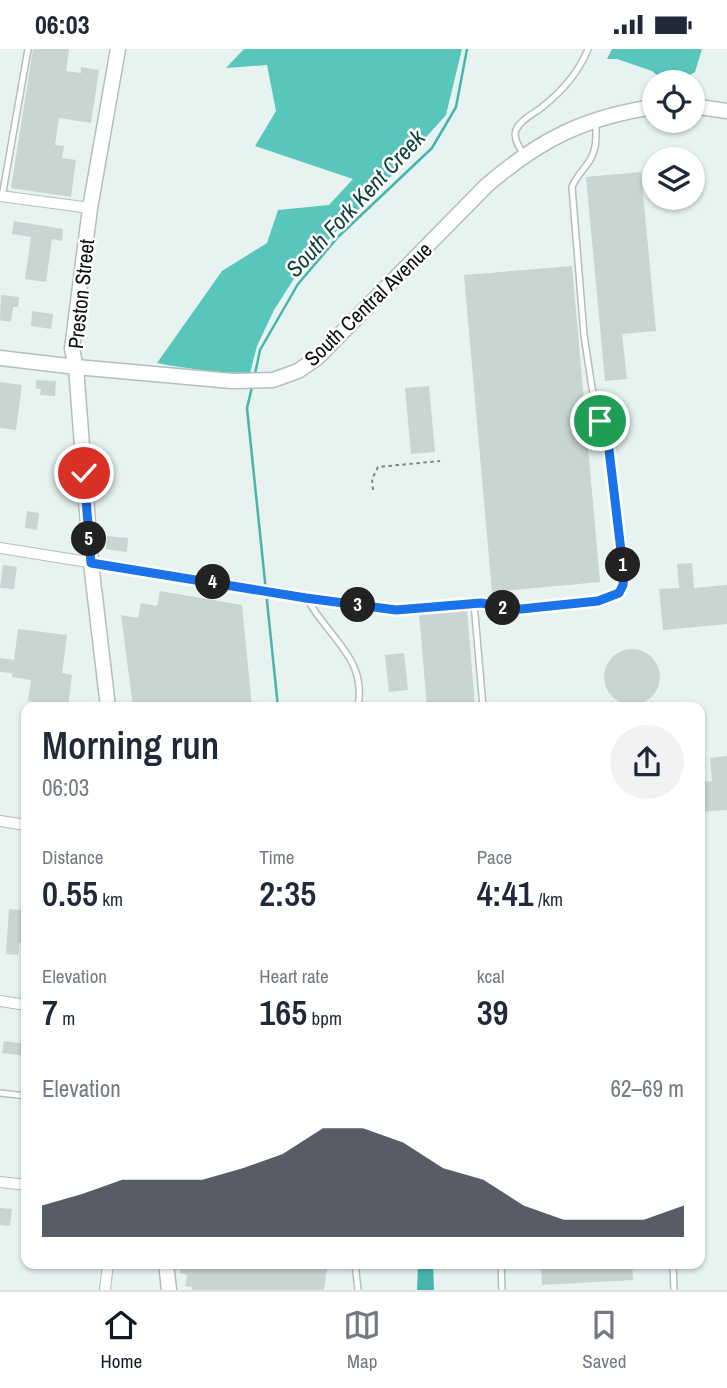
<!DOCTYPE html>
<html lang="en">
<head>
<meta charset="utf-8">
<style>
  :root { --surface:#fff; --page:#f2f2f3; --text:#1f2937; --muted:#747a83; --line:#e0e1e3; --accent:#111827 }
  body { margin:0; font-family:"Archivo Narrow",sans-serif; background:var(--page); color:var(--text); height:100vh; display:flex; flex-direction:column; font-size:26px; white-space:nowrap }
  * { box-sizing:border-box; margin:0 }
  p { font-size:23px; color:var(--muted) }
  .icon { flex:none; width:38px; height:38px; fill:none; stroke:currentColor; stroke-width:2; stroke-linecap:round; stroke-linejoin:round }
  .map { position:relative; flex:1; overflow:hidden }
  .details { position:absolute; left:21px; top:653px; width:684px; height:567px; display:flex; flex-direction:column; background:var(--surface); border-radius:14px; box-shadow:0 2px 5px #0004 }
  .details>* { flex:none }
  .fabs { position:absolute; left:642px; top:21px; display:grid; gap:14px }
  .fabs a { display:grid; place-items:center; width:63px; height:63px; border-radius:50%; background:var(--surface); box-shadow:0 2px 5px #0004; font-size:35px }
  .pin { position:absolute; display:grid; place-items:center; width:60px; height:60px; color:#fff; margin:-30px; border:4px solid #fff; border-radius:50%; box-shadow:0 2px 7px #0007 }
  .km { position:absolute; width:35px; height:35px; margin:-18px; border-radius:50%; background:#222; color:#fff; font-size:19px; line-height:35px; text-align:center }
  .round { display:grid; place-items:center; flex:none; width:74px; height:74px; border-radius:37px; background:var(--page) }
  .overview { display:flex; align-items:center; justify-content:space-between; height:119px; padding:0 21px }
  h1 { font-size:38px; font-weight:600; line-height:52px }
  .stats { display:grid; grid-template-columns:repeat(3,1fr); gap:10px; height:119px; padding:7px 21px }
  .stats div { display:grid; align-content:center }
  .stats b { font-size:35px; font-weight:600 }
  .stats small { font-size:19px; font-weight:400 }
  .stats p { font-size:19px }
  .chart { height:196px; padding:14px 21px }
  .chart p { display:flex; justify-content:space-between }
  .chart svg { width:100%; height:126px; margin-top:7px; fill:var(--accent); opacity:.7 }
  .status { display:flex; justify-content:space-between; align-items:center; height:49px; padding:0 35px; background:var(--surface); direction:ltr }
  .status svg { height:19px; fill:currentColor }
  .dock { display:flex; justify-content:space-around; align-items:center; height:98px; border-top:2px solid var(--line); background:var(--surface); font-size:19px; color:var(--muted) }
  .dock a { display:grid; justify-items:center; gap:4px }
  .dock .on { color:var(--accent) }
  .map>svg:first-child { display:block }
  .forest { fill:#59c6bb }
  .water { fill:#46b5ab }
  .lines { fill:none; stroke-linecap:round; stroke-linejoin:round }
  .stream { stroke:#46b5ab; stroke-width:2.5 }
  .building { fill:#c8d5d3 }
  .lane-casing { stroke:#b3bfbd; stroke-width:8 }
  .street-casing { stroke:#b3bfbd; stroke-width:12 }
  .secondary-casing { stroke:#b3bfbd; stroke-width:17 }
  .path { stroke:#7c8583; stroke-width:2; stroke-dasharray:3.5 3.5; stroke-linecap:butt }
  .lane { stroke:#fff; stroke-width:5 }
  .street { stroke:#fff; stroke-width:10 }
  .secondary { stroke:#fff; stroke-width:14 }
  .route-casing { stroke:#fff; stroke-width:14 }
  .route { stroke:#1a73e8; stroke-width:9 }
  .labels { text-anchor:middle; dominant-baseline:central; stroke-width:5; stroke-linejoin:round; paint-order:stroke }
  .street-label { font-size:21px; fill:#0b100f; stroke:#fff }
  .water-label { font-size:23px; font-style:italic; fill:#11433e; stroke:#fff }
</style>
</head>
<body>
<div class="status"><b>06:03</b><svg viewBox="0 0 49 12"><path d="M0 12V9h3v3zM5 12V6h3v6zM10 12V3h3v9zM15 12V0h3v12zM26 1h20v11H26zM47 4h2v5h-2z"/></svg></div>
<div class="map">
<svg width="727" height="1241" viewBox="0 0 727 1241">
  <rect width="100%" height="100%" fill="#e6f3f1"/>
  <path class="forest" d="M244,0H462L446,66L376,144L342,176L297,225L274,261L257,297L250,324C219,324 188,320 157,314L222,222L267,194L278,161L329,156L353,130L255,97L276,62L267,16L226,19Z
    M612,0H702L695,23L678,33H665L652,22L617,10H607Z"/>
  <path class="water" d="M418,1215H433L434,1241H417Z"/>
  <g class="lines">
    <path class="stream" d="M255,325L260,301L298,235L338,188L432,99L456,58L467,0
      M252,338L247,359L278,658"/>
  </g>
  <path class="building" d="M33,0H69L66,22L81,24V18L99,21L91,74L59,69L55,96L64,97L62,109L76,111L71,148L11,139Z
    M641,123L656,282L622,285L627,330L605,332L586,128Z
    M14,172L63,180L62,192L52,190L46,233L25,230L31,188L12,185Z
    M572,217L600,533L492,543L464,226Z
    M1,246L19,248L18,258H13L11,273L0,271Z
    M32,262L53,265L51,280L31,277Z
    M36,331L56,332L55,347L40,346L41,340H36Z
    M0,333L22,336L16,381L0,379Z
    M429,337L435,403L411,405L405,339Z
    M27,462L39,464L37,481L25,479Z
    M107,487L128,489L127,503L106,500Z
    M692,514L694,539L727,536V575L663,581L659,540L679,539L677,515Z
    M3,516L17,518L14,540L0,539Z
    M160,542L242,556L252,658H133L121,566L138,569L141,554L157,557Z
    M467,560L475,658H427L419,564Z
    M18,580L67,586L62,624L72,626L68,658L28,652L31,631L12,628V624L0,623V609L14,611Z
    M604 628a28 28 0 1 1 56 0a28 28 0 1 1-56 0Z
    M404,604L408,641L389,643L385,606Z
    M727,707V761L700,763V733L712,732L710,709Z
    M9,860L23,861L21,881H26V895L19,894L18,906L6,905Z
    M4,992L26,995V1007L2,1004Z
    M0,1159L12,1160L10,1177L0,1176Z
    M182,1214H328L324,1241H192V1238L185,1237L187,1226L180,1224Z
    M541,1214H632L633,1231L542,1236Z"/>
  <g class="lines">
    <g class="lane-casing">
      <path id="lane" d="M524,106C519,98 513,89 516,81C520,71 533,65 541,59C560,44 579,23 588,0
        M2,148L28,0
        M282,544L396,561L481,554L502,558L521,560L565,556L598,552L610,548L619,544L623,536L624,528L609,401L592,339L584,286L572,138C576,128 582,123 588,114C597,102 596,89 596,75
        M306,549C313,560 321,571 329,581C349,606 364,624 358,658
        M474,554L483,658
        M0,1044L26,1047
        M355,1214L358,1241
        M501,1214L502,1241
        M673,1214L674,1241"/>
    </g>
    <g class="street-casing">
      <path id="street" d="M0,147L90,159
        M0,499L282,544
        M0,772L26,776
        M0,952L26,956
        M0,1133L26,1136
        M105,1241L108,1214"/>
    </g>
    <g class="secondary-casing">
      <path id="secondary" d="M693,57L727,62
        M0,309L76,318L232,332L273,331L298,322L317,309L486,137C539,91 585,68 654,58
        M108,658L91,514L76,318L72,300L90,159L118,0
        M166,1214L169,1241"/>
    </g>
    <path class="path" d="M373,441L372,430L378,418L440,412"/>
    <use href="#lane" class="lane"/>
    <use href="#street" class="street"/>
    <use href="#secondary" class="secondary"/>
  </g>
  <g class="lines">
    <g class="route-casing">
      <path id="route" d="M84,424L91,514L306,549L396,561L481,554L502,558L521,560L598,552L619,544L623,536L624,527L609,401L600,372"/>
    </g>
    <use href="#route" class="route"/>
  </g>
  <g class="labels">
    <g class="street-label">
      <text transform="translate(81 245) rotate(-84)">Preston Street</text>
      <text transform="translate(368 255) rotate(-44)">South Central Avenue</text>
    </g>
    <g class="water-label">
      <text transform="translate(355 154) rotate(-47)">South Fork Kent Creek</text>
    </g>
  </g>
</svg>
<div class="fabs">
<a><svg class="icon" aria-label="locate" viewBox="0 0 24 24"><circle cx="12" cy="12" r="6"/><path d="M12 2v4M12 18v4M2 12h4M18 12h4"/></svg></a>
<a><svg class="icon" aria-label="layers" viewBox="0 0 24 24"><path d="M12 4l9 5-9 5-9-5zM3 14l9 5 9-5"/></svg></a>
</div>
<div class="pin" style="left:600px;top:372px;background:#1e9e55"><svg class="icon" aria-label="arrive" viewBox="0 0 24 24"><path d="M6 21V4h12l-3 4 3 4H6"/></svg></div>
<div class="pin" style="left:84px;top:424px;background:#d93025"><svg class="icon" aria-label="check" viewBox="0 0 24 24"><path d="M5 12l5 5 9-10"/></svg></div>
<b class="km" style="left:623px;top:516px">1</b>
<b class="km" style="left:503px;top:559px">2</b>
<b class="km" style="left:358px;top:556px">3</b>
<b class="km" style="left:213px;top:533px">4</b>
<b class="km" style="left:89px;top:490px">5</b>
<section class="details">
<div class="overview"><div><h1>Morning run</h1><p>06:03</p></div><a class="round"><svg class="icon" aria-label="share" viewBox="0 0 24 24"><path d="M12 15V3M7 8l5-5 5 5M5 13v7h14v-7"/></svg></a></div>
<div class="stats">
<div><p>Distance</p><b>0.55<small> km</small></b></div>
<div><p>Time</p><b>2:35</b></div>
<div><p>Pace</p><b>4:41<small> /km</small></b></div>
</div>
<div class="stats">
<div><p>Elevation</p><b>7<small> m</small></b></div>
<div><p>Heart rate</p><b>165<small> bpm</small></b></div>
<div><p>kcal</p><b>39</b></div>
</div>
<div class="chart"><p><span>Elevation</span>62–69 m</p>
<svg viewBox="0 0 160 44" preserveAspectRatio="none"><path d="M0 44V33L10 29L20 24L30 24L40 24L50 20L60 15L70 6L80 6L90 11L100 20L110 24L120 33L130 38L140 38L150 38L160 33V44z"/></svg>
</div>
</section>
</div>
<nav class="dock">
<a class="on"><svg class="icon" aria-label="home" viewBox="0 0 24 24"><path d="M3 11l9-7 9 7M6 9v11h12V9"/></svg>Home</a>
<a><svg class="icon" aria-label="map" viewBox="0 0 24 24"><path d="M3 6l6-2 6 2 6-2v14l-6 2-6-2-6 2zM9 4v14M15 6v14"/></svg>Map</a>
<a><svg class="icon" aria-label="saved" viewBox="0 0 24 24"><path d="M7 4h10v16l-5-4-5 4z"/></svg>Saved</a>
</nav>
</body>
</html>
